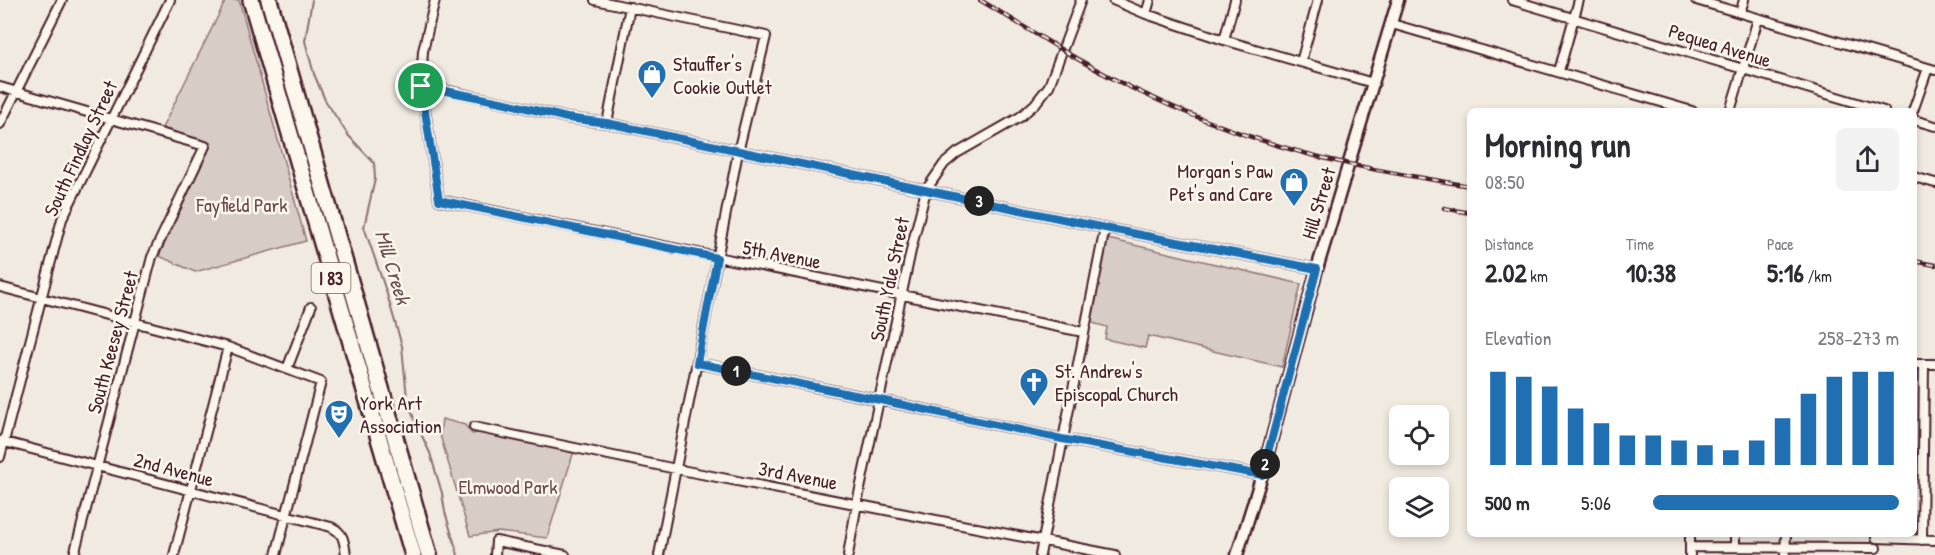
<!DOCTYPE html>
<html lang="en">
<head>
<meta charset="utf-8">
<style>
  :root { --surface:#fff; --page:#f2f2f3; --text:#2b2b33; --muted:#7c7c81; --accent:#1f6fb2 }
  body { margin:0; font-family:"Patrick Hand",sans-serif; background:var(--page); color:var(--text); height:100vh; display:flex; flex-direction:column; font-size:22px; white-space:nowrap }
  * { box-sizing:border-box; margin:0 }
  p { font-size:20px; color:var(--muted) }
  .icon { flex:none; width:33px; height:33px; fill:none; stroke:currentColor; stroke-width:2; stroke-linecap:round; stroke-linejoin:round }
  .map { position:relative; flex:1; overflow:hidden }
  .panel { position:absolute; left:1467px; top:108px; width:450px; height:429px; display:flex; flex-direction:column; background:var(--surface); border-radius:9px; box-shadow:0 3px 9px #0003 }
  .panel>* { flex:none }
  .fabs { position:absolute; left:1389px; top:405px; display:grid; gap:12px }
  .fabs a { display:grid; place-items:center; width:60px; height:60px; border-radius:9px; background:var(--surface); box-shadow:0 3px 9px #0003; font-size:30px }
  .pin { position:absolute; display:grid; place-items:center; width:51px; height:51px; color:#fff; margin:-26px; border:3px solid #fff; border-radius:50%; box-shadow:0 2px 6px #0007 }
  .km { position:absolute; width:30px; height:30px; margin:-15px; border-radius:50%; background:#222; color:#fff; font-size:16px; line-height:30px; text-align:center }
  .round { display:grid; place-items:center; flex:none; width:63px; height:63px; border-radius:9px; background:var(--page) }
  .overview { display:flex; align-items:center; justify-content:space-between; height:102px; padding:0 18px }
  h1 { font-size:33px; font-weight:700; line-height:45px }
  .figures { display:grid; grid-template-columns:repeat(3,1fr); gap:9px; height:102px; padding:6px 18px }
  .figures div { display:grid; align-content:center }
  .figures b { font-size:26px; font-weight:700 }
  .figures small { font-size:16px; font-weight:400 }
  .figures p { font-size:16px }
  .chart { height:168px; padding:12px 18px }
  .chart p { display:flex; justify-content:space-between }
  .chart svg { width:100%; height:108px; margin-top:6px; stroke:var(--accent); stroke-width:6 }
  ul { padding:0 18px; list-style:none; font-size:20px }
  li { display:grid; grid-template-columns:96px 72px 1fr; align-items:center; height:45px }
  li i { height:15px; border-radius:8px; background:var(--accent) }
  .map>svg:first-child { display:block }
  .green { fill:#d8ccc6; stroke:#917678; stroke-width:1.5 }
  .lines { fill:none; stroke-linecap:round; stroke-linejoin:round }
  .stream { stroke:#8c6f72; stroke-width:2 }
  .street-casing { stroke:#4a1f2b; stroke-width:12 }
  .secondary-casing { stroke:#4a1f2b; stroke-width:15 }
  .highway-casing { stroke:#4a1f2b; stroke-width:20 }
  .street { stroke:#fbf7ec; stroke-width:8 }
  .secondary { stroke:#fbf7ec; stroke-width:10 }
  .highway { stroke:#fbf7ec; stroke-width:15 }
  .rail-casing { stroke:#4a1f2b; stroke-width:4.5 }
  .rail { stroke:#fbf7ec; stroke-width:2; stroke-dasharray:7; stroke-linecap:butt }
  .route-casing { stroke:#fff; stroke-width:12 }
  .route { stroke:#1f6fb2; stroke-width:8 }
  .labels { text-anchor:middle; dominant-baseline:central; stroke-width:5; stroke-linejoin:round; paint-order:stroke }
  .shield { fill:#fbf7ec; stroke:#7f6065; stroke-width:1.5 }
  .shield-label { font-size:18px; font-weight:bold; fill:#4a1f2b }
  .street-label { font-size:20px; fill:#4a1f2b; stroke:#fbf7ec }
  .poi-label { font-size:20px; fill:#4a1f2b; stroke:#fbf7ec; text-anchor:start }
  .park-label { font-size:20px; fill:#6e4a52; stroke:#fbf7ec }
  .water-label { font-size:21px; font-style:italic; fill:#704e55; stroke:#fbf7ec }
</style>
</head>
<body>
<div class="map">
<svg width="1935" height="555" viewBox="0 0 1935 555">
  <rect width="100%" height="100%" fill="#f0eae0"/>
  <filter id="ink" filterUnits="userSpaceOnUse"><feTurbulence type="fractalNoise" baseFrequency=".0167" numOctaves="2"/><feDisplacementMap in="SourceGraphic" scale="12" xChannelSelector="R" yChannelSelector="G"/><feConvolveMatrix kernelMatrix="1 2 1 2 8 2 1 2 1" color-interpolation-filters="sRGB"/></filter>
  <g filter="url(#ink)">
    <path class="green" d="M226,0H239L306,241L195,272L159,256L212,143L162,128Z
      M1108,239L1301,284L1282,367L1148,336L1145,348L1105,339L1107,327L1089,322Z
      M442,419L465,425L472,434L485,432L574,451L547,538L499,532L470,536L440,435Z"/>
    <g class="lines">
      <path class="stream" d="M312,0L305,41L314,74L325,100L348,135L374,163L375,179L364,227L386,291L402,346L407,398L414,419L430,453L442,493L445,512L458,555"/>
      <g class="street-casing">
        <path id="street" d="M435,0L423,51L421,85L439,200L1083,332
          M595,0L766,36L738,152L659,555
          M1113,0L1146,14L1224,40L1373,83
          M1512,0L1884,111
          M1696,0L1935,70
          M1740,13L1744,0
          M1146,14L1150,0
          M1392,24L1692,111
          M1224,40L1235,0
          M1301,62L1318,0
          M1559,71L1579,0
          M421,85L506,103L567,118L607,123L1105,228L1317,269
          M0,87L205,146L152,257L74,555
          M1730,111L1758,19
          M1913,111L1928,68
          M1914,120L1935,126
          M607,123L630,7
          M0,124L62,0
          M1914,177L1935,183
          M0,287L228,347L321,382L276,555
          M697,363L880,400L1062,439L1262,475
          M1914,364H1935
          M287,369L311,307
          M474,427L676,469L1115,555
          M1,441L331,527C344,533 344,541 346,555
          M0,457L62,219L170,0
          M1876,538L1935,540
          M1922,540L1924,364
          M1690,547L1876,548
          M1735,547V534
          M174,555L228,347
          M495,555L496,541L565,555
          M848,555L857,503L912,246L926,190L944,164L957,153L1020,117L1035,104L1049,86L1081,0
          M1040,555L1105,228
          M1690,555V534
          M1785,555L1786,534"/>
      </g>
      <g class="secondary-casing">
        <path id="secondary" d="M1237,555L1262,475L1317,269L1398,0"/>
      </g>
      <g class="highway-casing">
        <path id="highway" d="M251,0L413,555
          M269,0L429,555"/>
      </g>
      <use href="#street" class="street"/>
      <use href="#secondary" class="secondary"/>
      <use href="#highway" class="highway"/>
      <g class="rail-casing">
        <path id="rail" d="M980,0C1032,31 1083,65 1138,91C1205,123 1276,148 1349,164C1389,173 1430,179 1470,186
          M1444,208L1470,213
          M1914,261L1935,265"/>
      </g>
      <use href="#rail" class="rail"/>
    </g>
  </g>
  <g class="lines" filter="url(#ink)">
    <g class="route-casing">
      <path id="route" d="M421,86L506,103L567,118L607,123L1105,228L1317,269L1262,475L1062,439L880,400L697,363L717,258L439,200Z"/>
    </g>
    <use href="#route" class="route"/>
  </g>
  <defs>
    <g id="shop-pin" transform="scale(1.5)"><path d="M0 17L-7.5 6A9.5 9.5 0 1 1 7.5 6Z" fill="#1f6fb2" stroke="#fbf7ec"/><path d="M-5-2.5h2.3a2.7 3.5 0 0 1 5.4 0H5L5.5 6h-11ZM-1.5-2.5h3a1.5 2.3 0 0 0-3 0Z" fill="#fff"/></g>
    <g id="church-pin" transform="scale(1.5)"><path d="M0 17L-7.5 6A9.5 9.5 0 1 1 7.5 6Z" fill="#1f6fb2" stroke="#fbf7ec"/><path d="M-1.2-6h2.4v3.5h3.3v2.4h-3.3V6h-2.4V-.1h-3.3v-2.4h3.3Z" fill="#fff"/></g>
    <g id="theatre-pin" transform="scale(1.5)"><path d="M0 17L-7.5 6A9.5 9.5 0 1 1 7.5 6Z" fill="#1f6fb2" stroke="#fbf7ec"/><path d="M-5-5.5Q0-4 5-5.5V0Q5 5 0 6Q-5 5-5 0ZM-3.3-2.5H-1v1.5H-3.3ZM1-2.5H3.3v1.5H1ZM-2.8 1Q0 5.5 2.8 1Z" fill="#fff"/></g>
  </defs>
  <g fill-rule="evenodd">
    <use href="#shop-pin" x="652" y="74"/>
    <use href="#shop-pin" x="1294" y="182"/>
    <use href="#church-pin" x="1034" y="382"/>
    <use href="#theatre-pin" x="339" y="414"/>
  </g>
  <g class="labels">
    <rect class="shield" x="311.5" y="263" width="39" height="30" rx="4.5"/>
    <g class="shield-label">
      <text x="331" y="278">I 83</text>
    </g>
    <g class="street-label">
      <text transform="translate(1720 45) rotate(17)">Pequea Avenue</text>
      <text transform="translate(80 148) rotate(-65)">South Findlay Street</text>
      <text transform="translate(1318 203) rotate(-73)">Hill Street</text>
      <text transform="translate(782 254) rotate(11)">5th Avenue</text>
      <text transform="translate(889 279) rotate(-78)">South Yale Street</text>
      <text transform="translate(112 342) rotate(-75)">South Keesey Street</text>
      <text transform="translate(174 469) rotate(15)">2nd Avenue</text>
      <text transform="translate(798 475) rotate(11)">3rd Avenue</text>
    </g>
    <g class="poi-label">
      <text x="673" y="63">Stauffer's<tspan x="673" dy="23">Cookie Outlet</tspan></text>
      <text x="1273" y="170" text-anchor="end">Morgan's Paw<tspan x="1273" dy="23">Pet's and Care</tspan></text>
      <text x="1055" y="370">St. Andrew's<tspan x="1055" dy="23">Episcopal Church</tspan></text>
      <text x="360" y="402">York Art<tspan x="360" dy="23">Association</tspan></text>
    </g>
    <g class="park-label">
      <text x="242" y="204">Fayfield Park</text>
      <text x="508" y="486">Elmwood Park</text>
    </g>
    <g class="water-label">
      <text transform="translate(393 267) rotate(73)">Mill Creek</text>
    </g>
  </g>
</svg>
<div class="fabs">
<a><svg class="icon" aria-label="locate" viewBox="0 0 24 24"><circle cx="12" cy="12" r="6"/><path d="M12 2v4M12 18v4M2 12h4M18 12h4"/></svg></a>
<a><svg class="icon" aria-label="layers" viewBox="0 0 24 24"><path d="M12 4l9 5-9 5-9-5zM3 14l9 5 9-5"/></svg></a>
</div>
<div class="pin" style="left:421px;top:86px;background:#1e9e55"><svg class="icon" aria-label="arrive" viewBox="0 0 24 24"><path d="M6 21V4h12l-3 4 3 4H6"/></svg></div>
<b class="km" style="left:736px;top:371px">1</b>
<b class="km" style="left:1265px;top:464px">2</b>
<b class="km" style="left:979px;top:201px">3</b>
<section class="panel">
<div class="overview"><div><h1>Morning run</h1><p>08:50</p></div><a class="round"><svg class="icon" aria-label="share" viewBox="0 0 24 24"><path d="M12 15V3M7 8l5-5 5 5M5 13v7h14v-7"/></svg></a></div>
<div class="figures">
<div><p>Distance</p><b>2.02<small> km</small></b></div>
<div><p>Time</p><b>10:38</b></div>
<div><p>Pace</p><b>5:16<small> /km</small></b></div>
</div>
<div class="chart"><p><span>Elevation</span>258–273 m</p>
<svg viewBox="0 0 160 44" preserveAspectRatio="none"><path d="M5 44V6M15 44V8M25 44V12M35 44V21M45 44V27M55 44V32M65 44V32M75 44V34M85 44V36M95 44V38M105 44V34M115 44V25M125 44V15M135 44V8M145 44V6M155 44V6"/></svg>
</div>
<ul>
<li><b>500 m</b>5:06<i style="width:100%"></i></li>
</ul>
</section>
</div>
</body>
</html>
